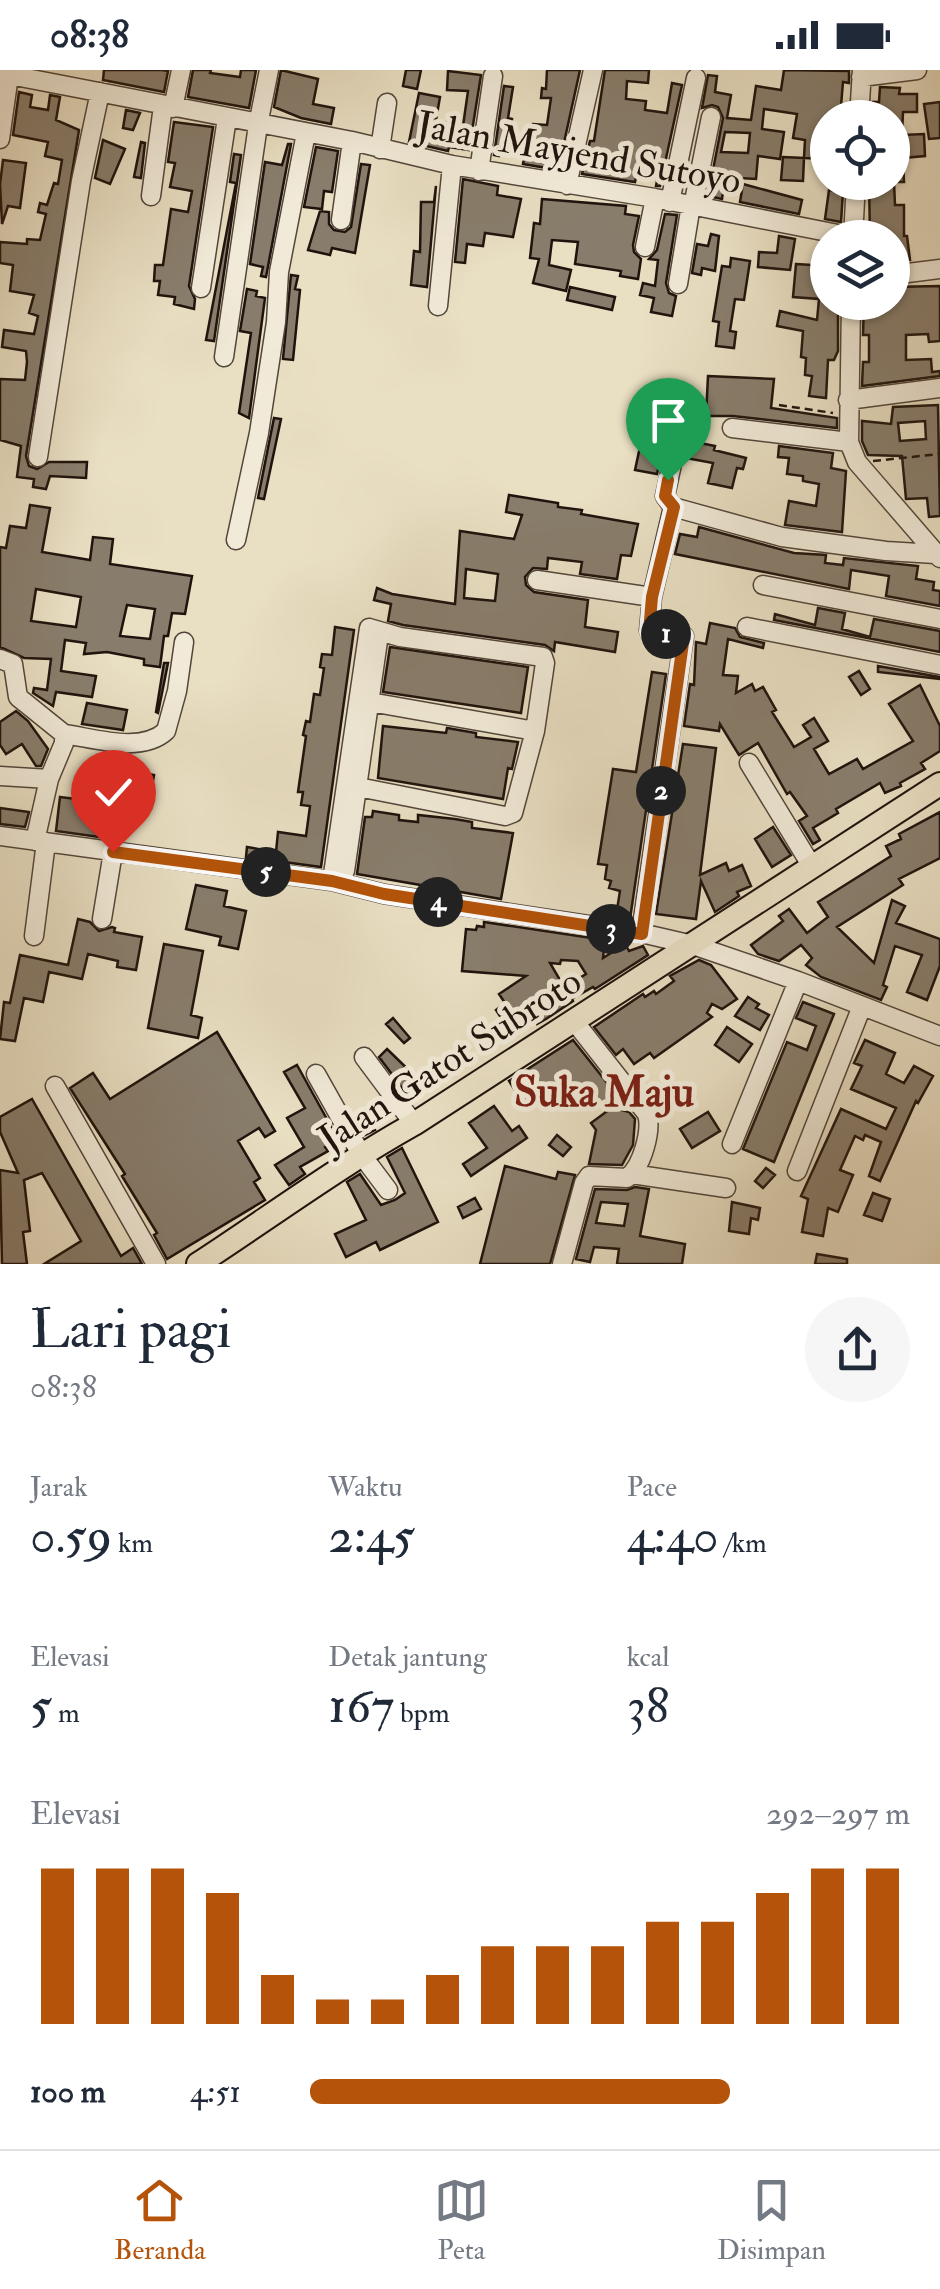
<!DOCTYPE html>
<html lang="id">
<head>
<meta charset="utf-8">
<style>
  :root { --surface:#fff; --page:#f6f6f7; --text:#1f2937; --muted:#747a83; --line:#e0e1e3; --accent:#b45309 }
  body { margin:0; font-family:"IM FELL Double Pica",serif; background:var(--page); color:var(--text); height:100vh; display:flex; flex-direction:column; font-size:38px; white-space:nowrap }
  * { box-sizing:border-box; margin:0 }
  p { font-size:32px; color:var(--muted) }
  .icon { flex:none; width:55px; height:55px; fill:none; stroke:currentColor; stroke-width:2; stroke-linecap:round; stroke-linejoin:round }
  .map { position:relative; height:1194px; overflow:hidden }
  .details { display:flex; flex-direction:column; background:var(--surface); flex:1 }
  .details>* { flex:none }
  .tools { position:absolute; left:810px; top:30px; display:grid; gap:20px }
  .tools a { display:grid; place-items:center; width:100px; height:100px; border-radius:50%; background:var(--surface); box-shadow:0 2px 8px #0004; font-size:50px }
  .pin { position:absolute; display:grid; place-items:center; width:85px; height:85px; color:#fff; margin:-102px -42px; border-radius:50% 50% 50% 0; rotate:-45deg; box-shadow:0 0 10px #0007 }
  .pin .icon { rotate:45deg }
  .km { position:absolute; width:50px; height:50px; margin:-25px; border-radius:50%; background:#222; color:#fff; font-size:28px; line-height:50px; text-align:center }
  .round { display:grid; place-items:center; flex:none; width:105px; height:105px; border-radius:52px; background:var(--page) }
  .headline { display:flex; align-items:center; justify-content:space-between; height:170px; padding:0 30px }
  h1 { font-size:55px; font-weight:600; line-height:75px }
  .stats { display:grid; grid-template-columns:repeat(3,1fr); gap:15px; height:170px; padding:10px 30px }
  .stats div { display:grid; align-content:center }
  .stats b { font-size:50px; font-weight:600 }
  .stats small { font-size:28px; font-weight:400 }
  .stats p { font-size:28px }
  .chart { height:280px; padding:20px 30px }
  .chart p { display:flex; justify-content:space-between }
  .chart svg { width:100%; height:180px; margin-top:10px; stroke:var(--accent); stroke-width:6 }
  ul { padding:0 30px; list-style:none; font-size:32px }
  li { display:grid; grid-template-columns:160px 120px 1fr; align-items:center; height:75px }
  li i { height:25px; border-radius:12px; background:var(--accent) }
  .status { display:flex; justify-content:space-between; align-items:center; height:70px; padding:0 50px; background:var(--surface); direction:ltr }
  .status svg { height:28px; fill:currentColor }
  .menu { display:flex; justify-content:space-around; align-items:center; height:140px; border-top:2px solid var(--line); background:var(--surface); font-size:28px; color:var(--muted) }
  .menu a { display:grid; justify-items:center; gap:5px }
  .menu .on { color:var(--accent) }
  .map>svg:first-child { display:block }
  .building { fill:#887d6c; stroke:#1f130d; stroke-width:2.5; fill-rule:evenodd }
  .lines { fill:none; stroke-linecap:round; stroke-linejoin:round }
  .minor-casing { stroke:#52463a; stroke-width:21 }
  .major-casing { stroke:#1f130d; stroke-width:26 }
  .path { stroke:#1f130d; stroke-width:2.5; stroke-dasharray:8 5; stroke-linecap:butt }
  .minor { stroke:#f1ead8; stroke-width:18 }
  .major { stroke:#e9dfc3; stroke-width:22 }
  .route-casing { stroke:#fff; stroke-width:20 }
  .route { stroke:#b45309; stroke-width:12 }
  .labels { text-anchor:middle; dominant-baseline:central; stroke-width:10; stroke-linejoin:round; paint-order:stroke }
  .street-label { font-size:38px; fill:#1f130d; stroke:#f1ead8 }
  .quarter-label { font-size:42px; font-weight:bold; fill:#7a1f14; stroke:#f1ead8 }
</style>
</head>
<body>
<div class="status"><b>08:38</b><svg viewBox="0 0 49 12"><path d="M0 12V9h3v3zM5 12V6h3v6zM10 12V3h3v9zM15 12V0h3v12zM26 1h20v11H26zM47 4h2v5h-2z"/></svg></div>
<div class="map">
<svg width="940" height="1194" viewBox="0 0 940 1194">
  <rect width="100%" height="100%" fill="#e9dfc3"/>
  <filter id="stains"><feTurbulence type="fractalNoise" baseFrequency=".002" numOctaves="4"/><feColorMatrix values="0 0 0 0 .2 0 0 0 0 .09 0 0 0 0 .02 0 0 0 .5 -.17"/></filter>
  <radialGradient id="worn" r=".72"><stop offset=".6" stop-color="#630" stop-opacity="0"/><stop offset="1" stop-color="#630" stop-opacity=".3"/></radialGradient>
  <path class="building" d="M104,0H162L168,1L164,22L103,10Z
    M193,0H211L210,3L240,7L241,0H256L249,38L188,27Z
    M281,0L318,9L313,34L334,38L331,54L301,48L274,37Z
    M406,0H421L417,19L403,16Z
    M547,0H580L558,100L523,94L525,84L500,80L499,86L494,85L504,16L513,17L508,48L512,49L510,68L530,70L533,54L547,55L551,28H541L542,18L546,19Z
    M605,0H649L648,13L627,11L626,29L646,31L645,40L667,43L672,13L682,15L660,116H656L659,100L638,97L635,112L582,104L590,71H594Z
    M784,0L849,1V13L843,12L840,48H828L827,89L804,88L805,70L793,68L797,44L764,39L762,59L784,62L780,89L758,86L756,109L740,108L739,116L724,115L722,129L708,126L723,48L718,37L712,35L702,38L708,5L717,6L715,22L731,25L727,48L751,50L756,16L781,20ZM725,62L750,63L748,83L721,82Z
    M448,1L481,5L469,80L449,77L448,81L409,72L419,23L440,27L436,50L463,56L468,21L447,20Z
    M880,17L900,18L899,24H917V42H903L902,65L924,64L925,86L903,88L904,112H892V48H872L873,32H879Z
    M19,22L32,25L30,37L48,40L50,25L60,27L56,50L79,60L26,386L29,396L37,399L49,392H87L86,408L50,406L46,419L33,417L34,409L17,407L21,376L0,370V309L25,310L27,292L26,281L2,277L4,260L34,264L38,246L29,243L34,225L10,221L13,195L0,193V172L27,174V169L40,170L46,144L38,142L40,133L47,135L54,113L58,114L62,90L45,86L48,72L13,65Z
    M940,32V68L929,69L924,34Z
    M126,40L140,43L133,60L123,58Z
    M174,52L213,57L189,216L195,229L194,239L174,234L175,227L158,225L160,211H154L155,195H163L171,139L188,142L192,121L170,117L175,93L168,92Z
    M103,70L125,79L110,114L95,108Z
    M141,72L145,73L141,108L134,107Z
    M288,74H291L266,207L261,206L263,197L250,194L265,92L282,95Z
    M316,77L338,81L332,122L324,121L322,139L304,137Z
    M234,84L241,85L214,271L206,270L236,113L230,112Z
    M783,87L804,88L803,111L781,110Z
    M3,90L26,93L20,138L8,136L2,154L0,114Z
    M361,94L370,95L355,183L332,178L330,185L308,180L320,141L329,142V154L334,160L345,162L351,157Z
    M463,109L498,116L497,125L521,129L513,167L485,163L483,176L467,174L465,193L455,192Z
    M869,112H894L895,135H904V166H907L910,190L892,192V166L870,167Z
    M743,114L802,130L799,144L740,132Z
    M436,116L427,217L411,215L414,181L420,182L421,132H434Z
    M829,120L843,122L841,152L825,149Z
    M542,129L626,136L625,144L639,146L633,175L634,182L641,189L638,209L620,206L621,201L575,194L578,172L552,170L549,195L571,200L566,221L533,213L539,189L530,188L534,153L540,154Z
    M665,144L677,145L666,213L669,223L676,226L672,246L651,242L654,228L640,225L643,213L655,216L658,190L649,189L657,180Z
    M711,164L719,166L715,201L702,198L701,205L692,203L697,174L708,176Z
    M779,166L795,169L790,200L758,197L759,182L777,183Z
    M731,188L750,191L744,230L735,229L730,261L736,262L734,278L716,276L719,252L713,251L722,196L730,197Z
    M796,194L828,196V232H838V281L834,290H828L826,328L809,326L812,306L805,305L806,288L801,287L803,261L777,256L780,241L817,250L819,229L793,227Z
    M291,205L298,206L295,219L300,220L293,290L283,289Z
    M940,216V271L929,272L928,264L906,265V290L931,289L932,302L940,301V306L862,316L863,292H869V265H863L864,232H892V217Z
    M570,217L615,227L612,240L567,230Z
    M247,219L257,221L256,226L265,228L249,348L239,343L251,263L240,261Z
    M708,306L774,309L771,338L837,348V358L733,346H706Z
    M938,335L940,446L929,447L927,428L906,429L902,386L868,385L862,371V351L891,354L893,337ZM925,351L926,369L900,371L898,353Z
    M274,348L281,349L264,429L258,428Z
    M643,363L665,367L657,404L635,400Z
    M690,371L715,376L714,380L746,388L743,399L737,398L732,418L708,413L713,393L686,388Z
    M779,376L833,383L831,398L846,401L842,462L785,455L789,431L816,436L819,414L803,411V406L787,404L789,388L778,387Z
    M509,425L558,433V437L582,440L581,444L638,454L631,486L621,485L617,509L580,504L582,492L548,488L547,499L533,498L525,507L526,515L534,522L588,530L585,557L618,562L615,582L555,572L554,581L545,575L403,555L388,551L391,534L374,530L377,518L392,524L455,534L460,461L514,469L522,445L506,442ZM466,499L498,504L495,531L464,528Z
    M30,435L50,438L42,482L90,490L93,467L113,469L110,494L192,506L185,544L172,543L168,566H164L160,597L144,595V589L107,582L84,584L86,573L65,570L61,601L96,606L92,627L56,622L53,636L33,623L34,618L47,620L51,589L24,588L0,577V477L6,478L10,456L26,458ZM36,519L81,527L76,557L31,551ZM127,535L155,539L150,569L120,566Z
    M699,457L794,483L826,485L825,493L843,495L844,488L918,496L916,509L934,512L933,520L940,521V536L886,526L889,506L851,500L849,519L675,484L680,464L697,467Z
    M818,538L845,543L842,559L870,567L874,549L940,561V582L774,550L775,544L815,555Z
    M710,553L735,558L740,567L764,573L763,578L728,569L723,605L738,606L736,623L752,614L755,621L763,617L776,640L772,642L794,677L811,667L803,655L814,648L828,671L814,679L829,704L857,689L863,699L913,671L889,634L920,615L940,656V681L921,693L925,699L900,713L901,716L885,723L880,713L836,739L838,743L813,758L820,770L813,774L799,751L807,746L790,722L787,724L758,673L739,685L720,654L719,661L684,656L690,614L694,615L696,572L706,574Z
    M335,557L354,560L321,797L246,787L247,777L276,782L278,762L306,766L310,736L301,735L303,722H298L306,666L303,665L306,651L310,652L314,624L320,625L324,598L320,597L322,584L332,585Z
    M390,577L528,597L521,643L383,622Z
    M164,593H168L158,643L156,642Z
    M878,596L940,607V609L878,602Z
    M859,601L870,619L861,625L849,607Z
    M652,602L666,604L630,849L616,846L620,821L609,818L611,811L605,809L607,795L598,794L613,699L636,702Z
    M87,633L127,640L123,660L82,654Z
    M16,641L28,651L48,679L41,696H36L22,674L6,684L0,675V652Z
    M383,656L446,663L447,658L476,663V667L518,672L512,699L508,698L503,729L378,708Z
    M683,674L716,678L700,805L726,793L729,801L742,795L751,816L737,822L739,826L715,842L701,811L696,849L656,844Z
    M111,698L154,705L150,728L108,721Z
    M60,727L101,732L98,759L115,761L114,769L56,761Z
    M0,738L29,742L25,757L0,754Z
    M373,741L399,745V750L418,752V745L455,749L472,752V758L513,763L501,829L357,804L365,747H372Z
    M940,742V788L899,809L903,815L837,857L874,893L892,830L905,836L896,853L940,869V896L927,930L907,922L922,885L895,876L883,915L887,917L881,930L821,907L806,895L812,888L801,875L779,891L758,884L751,875L783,851L779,846L789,839L807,863L828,847L818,832L891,786L886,776L901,769L899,764Z
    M773,757L791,785L772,797L755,769Z
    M196,815L227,821L224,836L246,841L238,879L219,875L221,867L186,859Z
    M78,849L90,852L99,861L112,857L115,858L114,862L142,867L136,900L117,897L118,891L88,884L82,909L49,902L43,932L24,928L15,971L0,969L4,932L10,933L20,885L68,895Z
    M484,852L605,870L603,888L625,874L629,881L643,876L648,885L595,919L593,917L572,929L573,931L546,949L537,954L534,948L511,963L496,940L505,933L499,924L526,906L462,901L466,859L476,860L477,856L484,857ZM561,890L578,891L586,904L564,917L550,893L560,894Z
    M164,874L203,881L191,945L202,948L198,968L148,958Z
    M699,890L711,895L737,929L722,939L712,934L707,943L712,947L654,988L650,983L634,994L623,979L616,985L594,957L643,924L645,927L654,921L656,924L674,911L670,906Z
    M748,927L759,934L756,938L769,945L760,960L735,946Z
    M803,932L834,944L774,1092L743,1079L787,972L807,980L816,956L796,948Z
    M393,948L410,968L404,973L386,954Z
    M727,957L752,974L739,992L715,975Z
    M217,962L275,1061L265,1067L259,1058L238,1071L260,1108L254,1112L265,1130L167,1189L154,1165L157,1163L122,1106L125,1104L70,1018L93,1003L110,1029Z
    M573,970L619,1028L607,1036L629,1042L635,1049L633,1075L622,1095L589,1094L596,1060L591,1053L606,1042L588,1016L571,1027L563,1016L527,1039L509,1011Z
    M865,970L895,983L886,1004L904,1013L914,996L933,1006L918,1033L916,1031L880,1111L869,1106L881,1072L865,1065L863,1070L855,1066L840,1100L853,1105L838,1142L828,1138L823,1166L802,1162L808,1129L801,1126L841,1039L886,1059L896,1038L851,1019L862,996L854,993Z
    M387,979L419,1010L406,1023L379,987Z
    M297,995L338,1069L325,1077L328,1081L300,1097L305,1104L289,1115L275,1095L304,1077L287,1048L305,1038L284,1002Z
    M32,1029L121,1186L133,1178L142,1194H44L81,1171L42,1103L24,1110L30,1161L23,1162L27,1194H2L0,1100L18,1103L0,1062V1047Z
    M494,1036L512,1061L519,1056L527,1068L471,1106L463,1094L487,1078L469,1053Z
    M371,1039L375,1045L369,1049L375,1060L365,1065L355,1048Z
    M708,1042L720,1061L692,1078L680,1059Z
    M557,1065L571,1077L563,1086L549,1075Z
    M402,1078L438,1152L380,1180L376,1172L346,1187L335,1164L366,1150L347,1112L360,1104L381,1135L395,1130L405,1123L387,1087Z
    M505,1096L556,1109L558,1102L575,1105L550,1194H480Z
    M766,1098L775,1105L763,1118L755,1111Z
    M635,1117L649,1119L640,1166L685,1174L682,1194H617L619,1179L594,1177L590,1192L576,1189L595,1119L627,1120ZM601,1132L628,1134L624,1156L596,1153Z
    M873,1123L890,1129L882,1151L864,1145Z
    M475,1128L481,1139L463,1148L458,1137Z
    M732,1132L760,1138L758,1150L751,1148L749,1164L729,1161Z
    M817,1184L847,1189V1194H815Z"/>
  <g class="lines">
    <g class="minor-casing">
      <path id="minor" d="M0,3L352,71L452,95L655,128L853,167
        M861,7L917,0
        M173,38L181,0
        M859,48L862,0
        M0,69L9,5
        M380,79L387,33
        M479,101L493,6
        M567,115L593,0
        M151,126L163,36
        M670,132L696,8
        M693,136L711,47
        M341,150L352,71
        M853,168L856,112
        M645,177L655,128
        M892,205L940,199
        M678,214L691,135
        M201,218L227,48
        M851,232L849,372L857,392L940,488
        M438,236L452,95
        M224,287L258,55L269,0
        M848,330L940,318
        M732,358L849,372
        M678,367L665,426L673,437L782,467L886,481L935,484
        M38,387L81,111L100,22
        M236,470L259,363L276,252L279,202L306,63
        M537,510L652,527
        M763,515L940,549
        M747,557L940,595
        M0,589L13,594L18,627L64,664V673L49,709L35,771
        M370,632L535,661
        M64,664C94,668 141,684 166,661L177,621L184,572
        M749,693L811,795
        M0,706L49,709
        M0,766L332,811L384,824L641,863L693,875L798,911L940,966
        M345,801L379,564
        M332,811L369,558L400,567L543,587L545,593L535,661L513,743L505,746L358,717
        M102,849L113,782
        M641,863L684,566L649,561L652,527L673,437
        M34,866L46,772
        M364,987L414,1054
        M316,1004L361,1084L388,1120
        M55,1016L156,1194
        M732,1074L798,911
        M797,1101L862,936
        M632,1104L726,1118
        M562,1194L584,1113L589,1106L627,1108C642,1097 652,1061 647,1044L574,951"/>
    </g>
    <g class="major-casing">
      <path id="major" d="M198,1194C270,1147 339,1096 414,1054L940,714"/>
    </g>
    <path class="path" d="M779,335L833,343
      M873,391L940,384"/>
    <use href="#minor" class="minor"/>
    <use href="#major" class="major"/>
  </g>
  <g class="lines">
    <g class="route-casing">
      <path id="route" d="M113,782L332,811L384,824L642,864L684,566L649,562L652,527L674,437L665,426L668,410"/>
    </g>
    <use href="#route" class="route"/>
  </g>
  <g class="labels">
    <g class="street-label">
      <text transform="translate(579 83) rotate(10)">Jalan Mayjend Sutoyo</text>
      <text transform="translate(450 990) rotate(-33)">Jalan Gatot Subroto</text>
    </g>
    <g class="quarter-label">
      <text x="604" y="1023">Suka Maju</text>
    </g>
  </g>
  <rect width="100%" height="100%" filter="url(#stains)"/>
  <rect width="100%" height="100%" fill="url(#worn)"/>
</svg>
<div class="tools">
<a><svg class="icon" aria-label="locate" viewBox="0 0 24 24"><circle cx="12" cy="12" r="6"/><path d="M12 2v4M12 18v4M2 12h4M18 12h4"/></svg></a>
<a><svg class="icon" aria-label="layers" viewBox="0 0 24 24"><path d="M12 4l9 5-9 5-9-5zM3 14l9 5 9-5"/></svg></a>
</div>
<div class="pin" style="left:668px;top:410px;background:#1e9e55"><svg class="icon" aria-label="arrive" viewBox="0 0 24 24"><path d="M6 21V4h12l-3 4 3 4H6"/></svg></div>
<div class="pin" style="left:113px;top:782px;background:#d93025"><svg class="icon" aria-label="check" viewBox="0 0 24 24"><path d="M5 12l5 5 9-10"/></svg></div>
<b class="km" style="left:666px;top:564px">1</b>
<b class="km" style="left:661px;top:721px">2</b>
<b class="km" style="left:611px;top:859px">3</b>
<b class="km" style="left:438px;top:832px">4</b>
<b class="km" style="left:266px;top:802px">5</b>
</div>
<section class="details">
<div class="headline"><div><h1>Lari pagi</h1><p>08:38</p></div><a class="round"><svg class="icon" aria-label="share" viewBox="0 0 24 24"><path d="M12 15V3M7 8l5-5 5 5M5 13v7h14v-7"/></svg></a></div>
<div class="stats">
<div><p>Jarak</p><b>0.59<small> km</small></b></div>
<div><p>Waktu</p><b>2:45</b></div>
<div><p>Pace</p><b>4:40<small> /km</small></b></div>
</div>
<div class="stats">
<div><p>Elevasi</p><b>5<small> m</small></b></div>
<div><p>Detak jantung</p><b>167<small> bpm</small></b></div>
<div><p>kcal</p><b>38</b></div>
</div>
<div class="chart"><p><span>Elevasi</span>292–297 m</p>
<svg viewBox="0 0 160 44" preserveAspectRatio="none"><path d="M5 44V6M15 44V6M25 44V6M35 44V12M45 44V32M55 44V38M65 44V38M75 44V32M85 44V25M95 44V25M105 44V25M115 44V19M125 44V19M135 44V12M145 44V6M155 44V6"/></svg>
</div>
<ul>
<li><b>100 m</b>4:51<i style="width:70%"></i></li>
</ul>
</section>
<nav class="menu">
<a class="on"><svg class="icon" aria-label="home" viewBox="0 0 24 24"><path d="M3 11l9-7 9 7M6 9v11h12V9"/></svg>Beranda</a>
<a><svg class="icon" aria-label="map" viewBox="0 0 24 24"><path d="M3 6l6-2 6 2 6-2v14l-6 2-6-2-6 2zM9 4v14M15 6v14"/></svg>Peta</a>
<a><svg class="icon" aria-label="saved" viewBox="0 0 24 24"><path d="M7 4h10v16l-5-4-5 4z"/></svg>Disimpan</a>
</nav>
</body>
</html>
